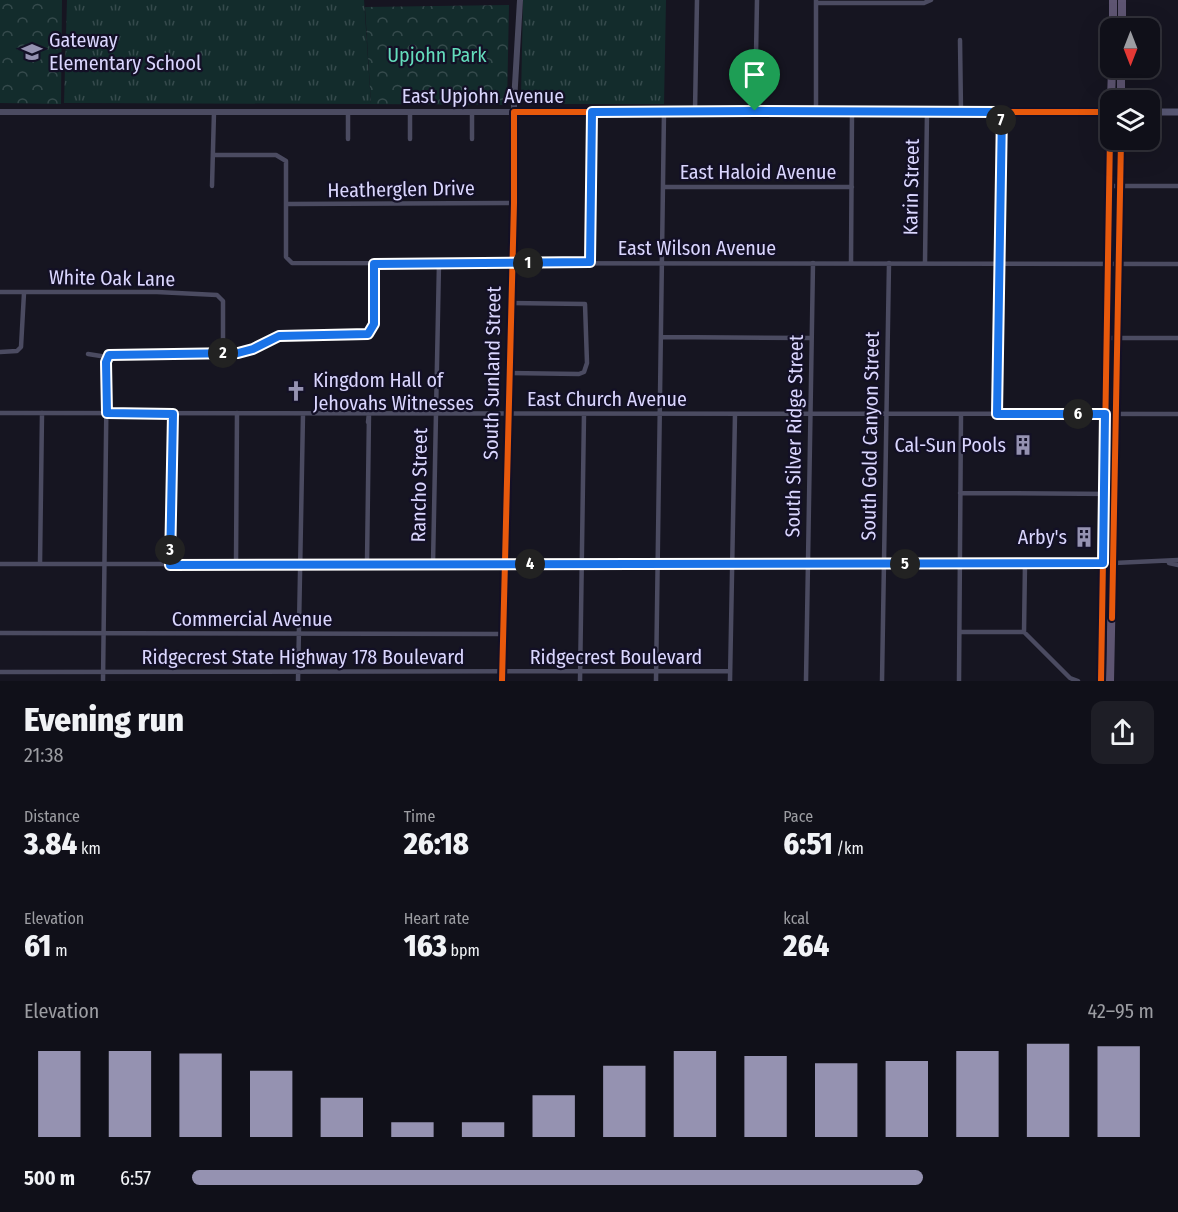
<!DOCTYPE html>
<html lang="en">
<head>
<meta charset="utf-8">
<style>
  :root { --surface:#101019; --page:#1e1e26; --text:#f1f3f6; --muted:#9c9da2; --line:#303038; --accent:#9592b1 }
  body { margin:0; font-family:"Fira Sans Condensed",sans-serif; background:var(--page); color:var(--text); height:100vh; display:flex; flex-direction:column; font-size:22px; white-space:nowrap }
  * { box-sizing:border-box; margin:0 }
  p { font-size:20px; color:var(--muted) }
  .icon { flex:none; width:33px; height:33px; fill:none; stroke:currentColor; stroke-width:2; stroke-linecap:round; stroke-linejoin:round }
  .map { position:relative; height:681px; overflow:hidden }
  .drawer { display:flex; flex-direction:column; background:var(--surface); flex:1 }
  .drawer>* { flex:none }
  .needle { width:39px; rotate:180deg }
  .controls { position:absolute; left:1100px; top:18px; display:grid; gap:12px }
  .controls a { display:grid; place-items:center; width:60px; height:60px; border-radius:12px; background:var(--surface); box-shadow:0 6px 24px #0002,0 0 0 2px var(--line); font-size:30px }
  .pin { position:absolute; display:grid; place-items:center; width:51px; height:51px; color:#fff; margin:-62px -26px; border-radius:50% 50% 50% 0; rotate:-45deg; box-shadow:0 0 6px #0007 }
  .pin .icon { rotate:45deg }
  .km { position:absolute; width:30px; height:30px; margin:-15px; border-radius:50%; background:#222; color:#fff; font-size:16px; line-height:30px; text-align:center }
  .round { display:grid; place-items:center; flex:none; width:63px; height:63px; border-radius:12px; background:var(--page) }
  .head { display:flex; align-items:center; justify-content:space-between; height:102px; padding:0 24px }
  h1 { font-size:33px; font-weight:800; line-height:45px }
  .metrics { display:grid; grid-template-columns:repeat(3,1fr); gap:9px; height:102px; padding:6px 24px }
  .metrics div { display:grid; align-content:center }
  .metrics b { font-size:30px; font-weight:800 }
  .metrics small { font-size:16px; font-weight:400 }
  .metrics p { font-size:16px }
  .chart { height:168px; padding:12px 24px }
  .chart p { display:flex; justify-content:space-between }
  .chart svg { width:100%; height:108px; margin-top:6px; stroke:var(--accent); stroke-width:6 }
  ul { padding:0 24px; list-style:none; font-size:20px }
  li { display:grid; grid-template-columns:96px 72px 1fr; align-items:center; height:45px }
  li i { height:15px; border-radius:8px; background:var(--accent) }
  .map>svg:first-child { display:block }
  .grass { fill:url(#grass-tufts) }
  .park { fill:url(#park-crowns) }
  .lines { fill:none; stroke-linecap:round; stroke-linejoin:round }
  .minor { stroke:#4b4b61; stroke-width:4.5 }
  .tertiary { stroke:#4b4b61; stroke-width:6 }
  .secondary { stroke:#575773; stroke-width:7 }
  .primary { stroke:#5e5572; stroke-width:8 }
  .cycleway-casing { stroke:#131026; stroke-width:10 }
  .cycleway { stroke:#e8590c; stroke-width:6 }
  .route-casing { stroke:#fff; stroke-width:12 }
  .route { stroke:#1a73e8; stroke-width:8 }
  .labels { text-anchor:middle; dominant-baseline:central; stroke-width:4.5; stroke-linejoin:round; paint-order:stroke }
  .poi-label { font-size:20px; fill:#dad6fe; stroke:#131026; text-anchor:start }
  .park-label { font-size:20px; fill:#64dcbc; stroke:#131026 }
  .street-label { font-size:20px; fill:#dad6fe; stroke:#131026 }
</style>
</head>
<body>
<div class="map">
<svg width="1178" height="681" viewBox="0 0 1178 681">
  <defs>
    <pattern id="grass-tufts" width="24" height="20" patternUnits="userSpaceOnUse" patternTransform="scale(1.5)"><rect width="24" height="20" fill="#132c2c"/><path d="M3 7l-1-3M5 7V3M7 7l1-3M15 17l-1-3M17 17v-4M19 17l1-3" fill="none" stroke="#354a4c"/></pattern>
    <pattern id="park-crowns" width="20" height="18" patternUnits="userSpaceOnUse" patternTransform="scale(1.5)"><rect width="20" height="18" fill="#132c2c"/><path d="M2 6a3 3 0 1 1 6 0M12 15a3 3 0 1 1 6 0" fill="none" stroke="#354a4c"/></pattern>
  </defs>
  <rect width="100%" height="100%" fill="#161521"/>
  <path class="grass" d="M67,0H364L371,104L64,103Z
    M523,0H666L664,104H530L521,98Z"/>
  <path class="park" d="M0,0H62L61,104L0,103Z
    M509,5L507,105L371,104L365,7Z"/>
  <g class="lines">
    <path class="minor" d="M816,3H924L931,0
      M960,40L961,112
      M695,111L697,0
      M755,111L757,0
      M816,111V0
      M348,112V139
      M410,139V112
      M472,139V112
      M213,155H276L286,161V257L292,263L1178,264
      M212,186L214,112
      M1109,186H1178
      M663,187H852
      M287,204L514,203
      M925,262L927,112
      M590,263L592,112
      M851,263L852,112
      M0,292H157L217,295L223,301V353
      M661,337L810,338
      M1107,338H1178
      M0,352L17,351L21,347L24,293
      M88,354L107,357L114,354L238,353L253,349L279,336H364L370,332L373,324L374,264L375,271
      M509,373L579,374L584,372L587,363L585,304L510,303
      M0,413L1178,414
      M997,414L1001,112
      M960,493L1115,494
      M1114,563L1178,560
      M1169,563L1178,565
      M0,564H504
      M40,564L42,413
      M367,564L369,413L368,422
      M433,564L439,263
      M1025,564L1024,632L1070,678L1078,681
      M170,565L173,414
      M236,565L237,413
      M960,632H1024
      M0,633L503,634
      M0,672L730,671
      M103,681L107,357
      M298,681L303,414
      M580,681L584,414
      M656,681L664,112
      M730,681L735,414
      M806,681L813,263
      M882,681L889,263
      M959,681L961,414"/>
    <path class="tertiary" d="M0,112H1110
      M504,564L1114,563
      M502,681L514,203V102L520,0"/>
    <path class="secondary" d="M1149,112H1178"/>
    <path class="primary" d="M1113,28V0
      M1122,28V0
      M1111,100L1112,68
      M1121,100V68
      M1101,681L1110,136
      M1110,681L1121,140"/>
    <g class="cycleway-casing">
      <path id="cycleway" d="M1112,618L1121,140
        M502,681L514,203V112H1110
        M1101,681L1110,136"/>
    </g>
    <use href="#cycleway" class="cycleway"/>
  </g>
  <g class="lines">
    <g class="route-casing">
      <path id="route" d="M755,111L1002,112L997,414H1105L1103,563L170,565L173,414L107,413L106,362L109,355L238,353L253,349L279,336L368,334L374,324V264L590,262L592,112Z"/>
    </g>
    <use href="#route" class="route"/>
  </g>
  <defs>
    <g id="school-bare" transform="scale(1.62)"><path d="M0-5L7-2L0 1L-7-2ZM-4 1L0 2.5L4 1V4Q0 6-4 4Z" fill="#9592b1" stroke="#131026" stroke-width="2.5" paint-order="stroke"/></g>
    <g id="church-bare" transform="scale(1.62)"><path d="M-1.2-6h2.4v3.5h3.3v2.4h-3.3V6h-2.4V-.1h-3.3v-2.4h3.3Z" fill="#9592b1" stroke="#131026" stroke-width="2.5" paint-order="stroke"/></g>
    <g id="building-bare" transform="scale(1.62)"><path d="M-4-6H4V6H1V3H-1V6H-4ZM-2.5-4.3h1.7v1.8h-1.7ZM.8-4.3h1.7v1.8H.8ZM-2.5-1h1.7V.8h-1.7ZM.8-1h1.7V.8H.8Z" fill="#9592b1" stroke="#131026" stroke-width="2.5" paint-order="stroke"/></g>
  </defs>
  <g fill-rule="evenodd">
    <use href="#school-bare" x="32" y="52"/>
    <use href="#church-bare" x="296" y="391"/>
    <use href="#building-bare" x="1023" y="445"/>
    <use href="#building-bare" x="1084" y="537"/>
  </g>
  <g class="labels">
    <g class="poi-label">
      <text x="49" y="40">Gateway<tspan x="49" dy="23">Elementary School</tspan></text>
      <text x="313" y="380">Kingdom Hall of<tspan x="313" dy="23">Jehovahs Witnesses</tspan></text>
      <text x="1006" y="445" text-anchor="end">Cal-Sun Pools</text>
      <text x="1067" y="537" text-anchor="end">Arby's</text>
    </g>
    <g class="park-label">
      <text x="437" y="55">Upjohn Park</text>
    </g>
    <g class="street-label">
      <text x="483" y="96">East Upjohn Avenue</text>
      <text x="758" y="172">East Haloid Avenue</text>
      <text transform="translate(911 187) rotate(-89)">Karin Street</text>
      <text transform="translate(401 189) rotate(-1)">Heatherglen Drive</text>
      <text x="697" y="248">East Wilson Avenue</text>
      <text transform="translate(112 278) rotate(1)">White Oak Lane</text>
      <text transform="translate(492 373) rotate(-89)">South Sunland Street</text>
      <text x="607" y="399">East Church Avenue</text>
      <text transform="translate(794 436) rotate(-89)">South Silver Ridge Street</text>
      <text transform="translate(870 436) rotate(-89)">South Gold Canyon Street</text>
      <text transform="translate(419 485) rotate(-89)">Rancho Street</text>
      <text x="252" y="619">Commercial Avenue</text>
      <text x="303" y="657">Ridgecrest State Highway 178 Boulevard</text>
      <text x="616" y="657">Ridgecrest Boulevard</text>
    </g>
  </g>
</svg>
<div class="controls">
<a><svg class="needle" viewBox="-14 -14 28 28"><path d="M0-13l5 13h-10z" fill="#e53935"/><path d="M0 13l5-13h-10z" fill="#9c9da2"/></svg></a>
<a><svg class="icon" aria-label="layers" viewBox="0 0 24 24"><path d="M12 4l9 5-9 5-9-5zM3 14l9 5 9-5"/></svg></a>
</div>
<div class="pin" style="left:755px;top:111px;background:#1e9e55"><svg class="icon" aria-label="arrive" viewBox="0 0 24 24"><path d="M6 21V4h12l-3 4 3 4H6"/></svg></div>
<b class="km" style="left:528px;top:263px">1</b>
<b class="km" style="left:223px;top:353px">2</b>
<b class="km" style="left:170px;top:550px">3</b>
<b class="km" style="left:530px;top:564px">4</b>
<b class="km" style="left:905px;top:564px">5</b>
<b class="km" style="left:1078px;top:414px">6</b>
<b class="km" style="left:1001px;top:120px">7</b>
</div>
<section class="drawer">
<div class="head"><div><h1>Evening run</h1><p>21:38</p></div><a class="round"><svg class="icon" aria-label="share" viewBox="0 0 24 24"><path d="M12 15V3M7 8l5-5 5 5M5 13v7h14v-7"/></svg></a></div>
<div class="metrics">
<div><p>Distance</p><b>3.84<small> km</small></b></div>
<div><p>Time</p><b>26:18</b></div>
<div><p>Pace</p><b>6:51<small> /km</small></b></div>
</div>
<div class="metrics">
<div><p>Elevation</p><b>61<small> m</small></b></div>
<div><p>Heart rate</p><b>163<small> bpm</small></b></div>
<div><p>kcal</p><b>264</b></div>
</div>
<div class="chart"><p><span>Elevation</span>42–95 m</p>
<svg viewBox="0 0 160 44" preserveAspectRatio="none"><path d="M5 44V9M15 44V9M25 44V10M35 44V17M45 44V28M55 44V38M65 44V38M75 44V27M85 44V15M95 44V9M105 44V11M115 44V14M125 44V13M135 44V9M145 44V6M155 44V7"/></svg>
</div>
<ul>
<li><b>500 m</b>6:57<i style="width:76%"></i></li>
</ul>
</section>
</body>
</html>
